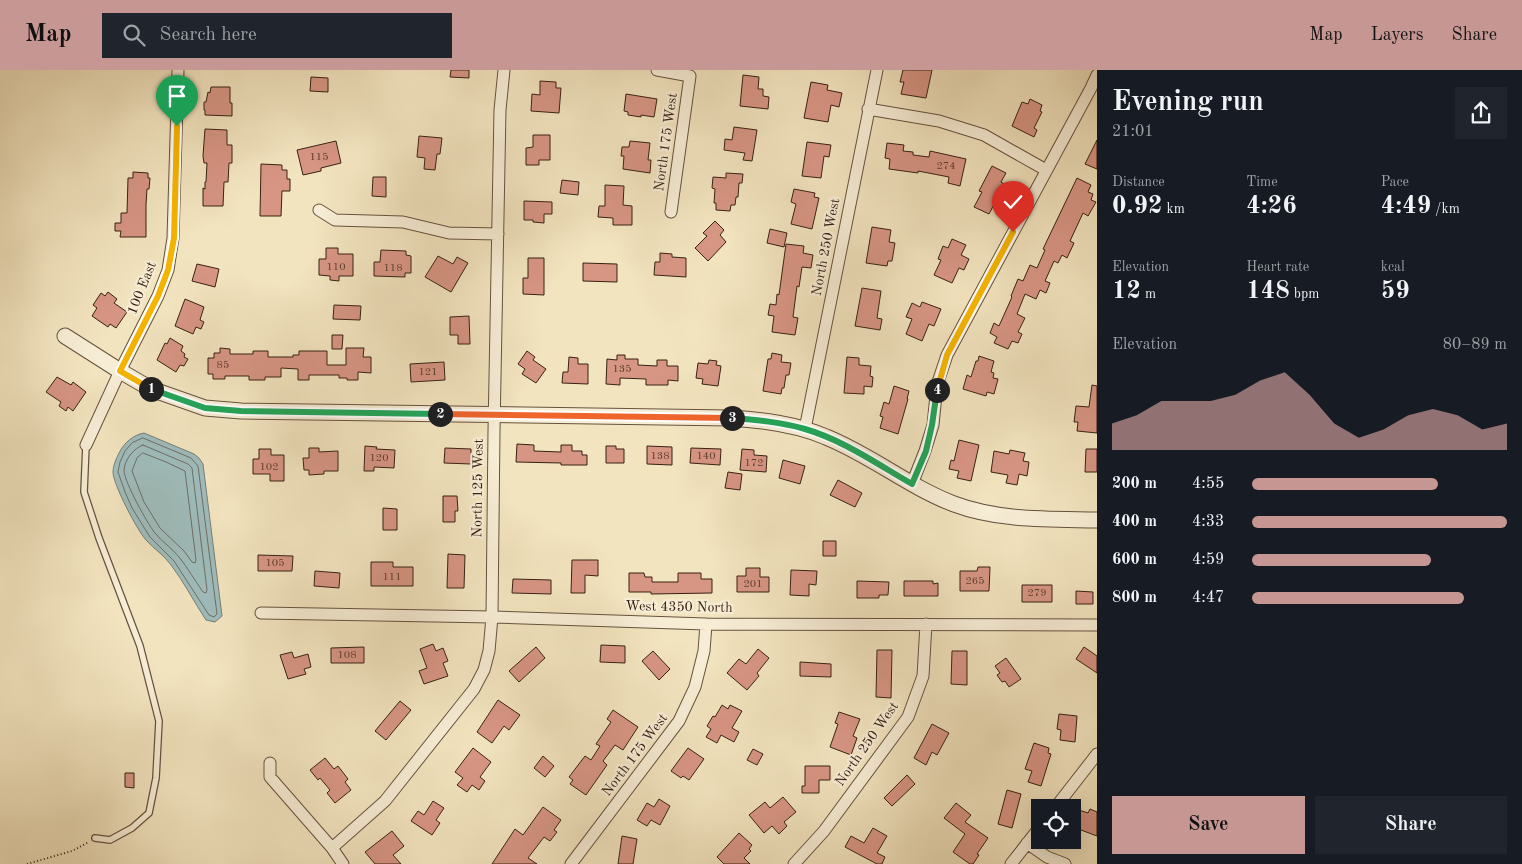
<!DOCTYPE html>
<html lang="en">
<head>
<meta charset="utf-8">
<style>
  :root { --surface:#171b24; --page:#20242c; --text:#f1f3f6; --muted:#9ea1a6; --accent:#c59692 }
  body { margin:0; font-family:"Old Standard TT",serif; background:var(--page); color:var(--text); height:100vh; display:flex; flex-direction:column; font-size:19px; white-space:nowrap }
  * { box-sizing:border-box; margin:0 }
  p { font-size:16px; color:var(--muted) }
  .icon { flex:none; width:28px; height:28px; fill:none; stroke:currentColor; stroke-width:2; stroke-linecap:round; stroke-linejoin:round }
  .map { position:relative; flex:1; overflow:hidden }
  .side { display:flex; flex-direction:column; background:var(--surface); width:425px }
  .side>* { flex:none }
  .controls { position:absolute; left:1031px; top:729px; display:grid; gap:10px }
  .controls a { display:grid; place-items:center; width:50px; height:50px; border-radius:0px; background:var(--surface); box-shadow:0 5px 20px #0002; font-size:25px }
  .pin { position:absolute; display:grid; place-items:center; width:42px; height:42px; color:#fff; margin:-51px -21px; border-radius:50% 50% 50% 0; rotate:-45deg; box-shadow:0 0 5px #0007 }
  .pin .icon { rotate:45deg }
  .km { position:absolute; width:25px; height:25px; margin:-12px; border-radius:50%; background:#222; color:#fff; font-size:14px; line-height:25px; text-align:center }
  .round { display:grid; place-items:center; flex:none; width:52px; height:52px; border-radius:0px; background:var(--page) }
  .head { display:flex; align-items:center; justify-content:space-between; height:85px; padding:0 15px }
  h1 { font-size:28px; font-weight:700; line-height:38px }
  .metrics { display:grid; grid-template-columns:repeat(3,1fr); gap:8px; height:85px; padding:5px 15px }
  .metrics div { display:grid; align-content:center }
  .metrics b { font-size:25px; font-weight:700 }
  .metrics small { font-size:14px; font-weight:400 }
  .metrics p { font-size:14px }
  .chart { height:140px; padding:10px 15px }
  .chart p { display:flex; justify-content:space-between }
  .chart svg { width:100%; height:90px; margin-top:5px; fill:var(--accent); opacity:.7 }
  .primary-button { display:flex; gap:10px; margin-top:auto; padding:10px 15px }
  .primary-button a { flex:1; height:58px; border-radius:0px; background:var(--accent); color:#111; font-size:20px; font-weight:700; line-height:58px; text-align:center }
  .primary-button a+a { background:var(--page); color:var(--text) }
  ul { padding:0 15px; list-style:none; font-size:16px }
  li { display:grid; grid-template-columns:80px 60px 1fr; align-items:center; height:38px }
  li i { height:12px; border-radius:6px; background:var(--accent) }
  header { display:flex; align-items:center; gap:30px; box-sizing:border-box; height:70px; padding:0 25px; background:var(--accent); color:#111 }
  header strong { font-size:24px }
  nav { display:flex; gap:28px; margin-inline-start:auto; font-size:18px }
  .search { width:350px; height:45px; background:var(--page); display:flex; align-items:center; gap:12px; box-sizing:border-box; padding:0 18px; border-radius:0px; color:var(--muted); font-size:19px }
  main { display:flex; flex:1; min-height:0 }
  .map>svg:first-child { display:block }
  .water { fill:#9fbcbb; stroke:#767e78 }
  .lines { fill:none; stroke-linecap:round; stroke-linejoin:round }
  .shore { stroke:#6c6e67; stroke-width:1 }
  .building { fill:#d79584; stroke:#382113 }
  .service-casing { stroke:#66523e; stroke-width:8 }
  .minor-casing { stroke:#66523e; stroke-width:13 }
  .tertiary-casing { stroke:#66523e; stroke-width:17 }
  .path { stroke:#382113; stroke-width:2; stroke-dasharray:1 2.5; stroke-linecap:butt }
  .service { stroke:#f7edd5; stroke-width:5.5 }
  .minor { stroke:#f7edd5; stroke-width:11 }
  .tertiary { stroke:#f7edd5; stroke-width:15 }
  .split-1-casing { stroke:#fff; stroke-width:10 }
  .split-2-casing { stroke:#fff; stroke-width:10 }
  .split-3-casing { stroke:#fff; stroke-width:10 }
  .split-4-casing { stroke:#fff; stroke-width:10 }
  .split-5-casing { stroke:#fff; stroke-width:10 }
  .split-1 { stroke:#f5b400; stroke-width:6 }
  .split-2 { stroke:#22a559; stroke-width:6 }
  .split-3 { stroke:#f0652b; stroke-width:6 }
  .split-4 { stroke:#22a559; stroke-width:6 }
  .split-5 { stroke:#f5b400; stroke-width:6 }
  .labels { text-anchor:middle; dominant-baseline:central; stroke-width:4.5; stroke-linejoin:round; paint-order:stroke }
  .number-label { font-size:11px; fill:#603e2f }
  .street-label { font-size:14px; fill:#382113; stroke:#f7edd5 }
</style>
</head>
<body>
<header>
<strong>Map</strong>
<div class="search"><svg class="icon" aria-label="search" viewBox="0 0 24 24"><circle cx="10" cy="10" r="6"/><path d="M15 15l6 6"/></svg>Search here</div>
<nav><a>Map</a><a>Layers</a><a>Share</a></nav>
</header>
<main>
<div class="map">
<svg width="1097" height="794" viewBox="0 0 1097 794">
  <rect width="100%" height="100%" fill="#f2e4bf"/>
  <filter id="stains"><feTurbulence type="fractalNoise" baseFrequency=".004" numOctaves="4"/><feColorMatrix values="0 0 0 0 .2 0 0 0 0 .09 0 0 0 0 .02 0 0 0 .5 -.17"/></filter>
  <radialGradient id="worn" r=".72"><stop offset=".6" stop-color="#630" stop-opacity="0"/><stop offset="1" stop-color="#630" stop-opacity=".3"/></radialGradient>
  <path class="water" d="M144,363L194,384L199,388L203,394L222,546L215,552L206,550C194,532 184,512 171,495C164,485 154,479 146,470C137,460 113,414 113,402C113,396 116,389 119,383C124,373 133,365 144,363Z"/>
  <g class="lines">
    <path class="shore" d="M143,368L191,388L198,396L217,544L214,547L209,545L174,491L150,467L132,438L125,422L118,402L120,392L125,381L132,373Z
      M143,375L188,394L192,398L207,520L206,523L203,522C195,511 188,498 179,487C172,478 162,472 155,463C147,453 125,413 124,401C124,390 134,378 143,375Z
      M143,383L166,392L185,401L196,490L195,493L192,492L184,481L160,458L144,432L132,401L137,388Z"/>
  </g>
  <path class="building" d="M451,0H469V8L450,7Z
    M903,0H932L926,28L901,24L904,12H900Z
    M743,5L759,7L758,19H763V26L769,27L768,39L740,36Z
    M311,7L328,8V22L310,21Z
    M540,11L556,12V18H561L559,43L531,41L532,24L540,25Z
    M811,12L828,15L827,20L842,23L839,37L831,35L828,52L804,48Z
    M211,17H230V33H232V46L205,45V40H204V32H206L208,22L210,23Z
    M626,24L657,29L654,47L641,45V47L628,45V42L624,41Z
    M1030,29L1042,35L1040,41L1042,42L1034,58L1037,60L1034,67L1012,56L1022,32L1028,34Z
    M734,57L757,60L752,91L743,90L745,83L724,80L725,69L732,70Z
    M205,59L227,60V75H232V93H229L228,112H224L223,136H203V118L205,119V112H206L207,93H204L203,86Z
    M533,65H550V90H539V95H526V78L533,77Z
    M419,66L442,68L440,84H437L435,100L424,99L425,88L417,87Z
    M1097,70V99L1085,94Z
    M336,71L341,93L321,98V101L303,105L297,80Z
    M630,71L650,73L648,90H651L650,103L623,99L624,86H621L622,77H629Z
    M807,72L831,75L829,87L824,86L821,108L802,106Z
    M887,73L904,75L903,81L913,82V85L929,87L930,81L966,89L960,116L948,113L949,107L918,101V103L889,99L890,89L885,88Z
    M261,94L282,95V100H287V109H290V121H282L281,146H260Z
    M992,96L1006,103L1001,112L1007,116L1002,124L1000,123L989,144L974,137L982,122L979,121Z
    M133,102L148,103V108H150L149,119H147L146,135V167H120L121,161H115V153H121V143H127L128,108H133Z
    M726,103L743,104L742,113H739L738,127H736L735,135H731L730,141L716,140V133H714L715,119L712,118L713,107L726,108Z
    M373,107H386V127L372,126Z
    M1077,108L1091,115L1088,122L1093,124L1091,130L1096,132L1088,146L1083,143L1070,171L1074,173L1067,188L1062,185L1058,193L1054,191L1045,211L1050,213L1046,223L1040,220L1036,229L1025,224L1017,244L1025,248L1018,262L1022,264L1018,273L1012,271L1008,279L994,273L997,267L990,263L994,253L999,256L1012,227L1011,226L1018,209L1023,211L1030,195L1037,198L1045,180L1043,179Z
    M562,110L579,112L578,125L560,123Z
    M605,115L624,116L623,135L632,136V155H613V148L598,147L599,136H605Z
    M794,119L815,123L814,127L819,128L812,159L791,154L796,134L791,132Z
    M524,131L552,132V144H544V153L533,152V150H524Z
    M715,151L724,160L720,165L726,172L708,191L695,178L707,166L703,163Z
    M872,157L891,160L889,172L895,173L892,191H888L887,196L866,193Z
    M770,159L787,163L784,177L767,173Z
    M952,169L966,175L961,185L969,189L964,200L959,198L952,213L934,205L941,190L938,189L943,176L948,178Z
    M786,174L804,176L803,183L813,185L811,198L802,197L799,217L797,216L793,247L798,248L795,265L772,262L774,246L768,245L770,234L776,235L777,224L779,225Z
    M326,178H338V184H353V206H339V211L330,210V206L319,205V189H326Z
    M381,180L406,181V185L411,186V203H405V207L374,206V192H380Z
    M660,183L672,184V187L686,188V207L654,205L655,192H660Z
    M438,186L453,194L457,187L468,193L451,222L425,207Z
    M528,188H544V225L523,224V208H528Z
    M583,193L617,194V212L583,211Z
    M197,194L219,199L215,217L192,211Z
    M862,218L881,221L877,248L882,249L880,260L855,256Z
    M108,222L117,229L114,233L127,242L116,258L110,254L108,257L92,246L97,238L93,235L101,223L105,226Z
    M185,229L204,237L200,250L204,252L201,259L196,257L193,264L175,256Z
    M922,232L941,239L934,256L929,254L922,271L906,264L912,249L906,247L912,233L920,237Z
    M334,235L361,236L360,250L333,249Z
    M469,246L470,274H458V265H450V247Z
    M332,265H343L342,279H332Z
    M170,268L183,276L181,281L185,284L184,287L188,289L184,296L180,295L176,302L157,290L165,273L167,274Z
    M220,278L230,279V284H253V281H268V287H293V285H299V281H327V295H346V278H364L363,287H371V303L358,302V310H347V308H339V305H309V310H298V299L281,298V307H265V310H249V306H225V309H213V304H208V288H214V283H220Z
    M527,281L535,287L533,290L546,299L536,313L522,304L525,299L518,294Z
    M772,283L782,285L781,292L791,293L789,305H786L784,318H782L781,324L763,321L768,289H771Z
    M617,285H625V289H638V295L657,296V290H667V296H678V311L668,310V315H646V309L620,308V315L606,314L607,289L617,290Z
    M979,286L994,291L991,302L994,303L993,308L998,309L994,324L987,322L986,326L963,319L967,305L971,307L976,291H978Z
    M569,287L578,288V294H588V314L562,313L563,302H568Z
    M847,287L859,288V295L871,296L870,306L873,307L872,317L864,316V324L844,323Z
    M709,290L717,291L716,295L721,296L718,316L702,314L703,309L696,308L698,293L708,294Z
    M444,292L445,310L411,312L410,294Z
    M57,307L71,315L73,312L86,322L73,341L68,337L66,341L59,336L61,332L46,322Z
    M1092,315L1097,316V363L1077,361L1078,352H1074L1076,336L1089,337Z
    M894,316L909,321L907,329H908L898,364L880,358L883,347L880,346L884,332L889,334Z
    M959,370L979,375L971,411L957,408L959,401L949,399L951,390L954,391Z
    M517,374L534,375V381L561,382V375H572V381H582V385H587V395H561V393L516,392Z
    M365,376L377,377L376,379L395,380L394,398L374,397V401H364Z
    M606,376H616V379H624V393H606Z
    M647,376L672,377V395L647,394Z
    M309,378H319V382L338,381V401H324V404L309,405V400H304L303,388H309Z
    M445,378L471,379V394L444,393Z
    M691,378L721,379L720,395L690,393Z
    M259,379H271V385H284V411H270V404H253V389H259Z
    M742,379L754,380V385L767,386L766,402L740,400Z
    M1086,379H1097V402H1085Z
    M1010,380L1025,383L1023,391L1029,392L1027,406L1019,404L1017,415L1006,413L1008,405L991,402L994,381L1009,384Z
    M783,390L805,396L800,414L779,408Z
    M728,402L742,404L740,420L725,418Z
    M838,410L862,423L855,437L830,425Z
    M443,426H457L458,441H455V452H443Z
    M383,438L397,439V460H383Z
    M823,471H836V486H823Z
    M448,484L465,485L464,518H447Z
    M258,485L293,486L292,501H258Z
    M572,490H598V506L585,505V523H571Z
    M371,492H393V497H413V516H371Z
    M978,497H990L989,521H960V501H977Z
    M746,498H760V507H769V522H737V506H746Z
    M791,500L817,501L816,515L809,514V526L790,525Z
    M315,501L340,503L339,518L314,516Z
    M629,503H644L645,507H652V512H678V503H701V509H712V523L651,524V522H629Z
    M513,509L551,510V524L512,523Z
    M857,511L889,512L888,525H879V528H857Z
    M904,511H933V514L938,513V526H904Z
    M1022,515H1052V532H1022Z
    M1076,521L1093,522V534H1076Z
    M433,574L436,581L443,578L448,591L443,593L448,606L424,614L419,601L427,598L420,579Z
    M601,575L625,576V593L600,592Z
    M364,577V593H331V578Z
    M536,577L545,588L519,612L509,601Z
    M1084,577L1097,586V603L1076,589Z
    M758,579L769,588L757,603L759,606L747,620L727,603L739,589L746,594Z
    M877,580H892L891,628L876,627Z
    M653,581L670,599L659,610L642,591Z
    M952,581H967V615L951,614Z
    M292,582L294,588L308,584L311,597L304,599L306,604L288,609L280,585Z
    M1006,588L1021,609L1009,617L1005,611L1002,612L997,605L1000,603L995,596Z
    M800,592L831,594V607L800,606Z
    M498,630L520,645L509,660L504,656L492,673L477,662Z
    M400,631L411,640L386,670L375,661Z
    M722,635L728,639L730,635L742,641L732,658L739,662L734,672L721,665L717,673L706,667L711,659L707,656L713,646L715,647Z
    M613,640L638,657L623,680L615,675L603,691L607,695L586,725L570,714L573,710L569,707L585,686L591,690L600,676L596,674L611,652L607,649Z
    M839,642L860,649L853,666L857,668L851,685L830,677L838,654L835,653Z
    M1059,644L1077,646L1075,672L1060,670L1061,660L1057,659Z
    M932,654L949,663L937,685L932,682L926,695L914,688Z
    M1034,673L1049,678L1048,683L1051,684L1041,716L1028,712L1032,701L1025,699Z
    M473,678L491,692L480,707L485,711L479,720L472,715L467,722L457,715L463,708L455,702Z
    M688,678L704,689L689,710L683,706L681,708L671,701Z
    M753,679L763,684L757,695L747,690Z
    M543,686L554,696L545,707L534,698Z
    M325,688L334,699L338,696L348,709L345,712L351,720L335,733L327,723L330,720L320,708L318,710L310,700Z
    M805,696H830V710H819V723H802V716H805Z
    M125,703H134V718L125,717Z
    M907,705L915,714L892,736L884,728Z
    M1007,720L1021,724L1012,758L998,754Z
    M783,727L796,742L784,752L787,756L779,764L772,756L764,763L749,745L765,732L770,738Z
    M659,729L670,736L660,755L651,750L647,756L637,750L647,733L654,737Z
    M433,731L444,738L436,750L440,753L432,765L411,751L418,741L424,745Z
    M956,733L971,745L965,752L988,768L977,784L979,785L973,794H970L953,782L965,764L944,748Z
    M543,737L561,750L554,760L557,762L550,771L544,767L528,788L537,794H492L515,759L523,765Z
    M1090,739L1097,742V766L1073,757L1079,740L1088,743Z
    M873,758L887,766L877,783L885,787L882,794H877L845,777L851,766L864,773Z
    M392,761L404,776L393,785L401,794H375L365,782Z
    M739,763L752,775L749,779L751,781L744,788L750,794H724L717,787Z
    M622,766L637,769L633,794H618Z"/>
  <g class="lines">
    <g class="service-casing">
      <path id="service" d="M86,375L84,422L99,468L140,576L159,651L156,708L149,743L132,758L110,770L95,768"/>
    </g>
    <g class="minor-casing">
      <path id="minor" d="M657,0L690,6L671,142
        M868,39L939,51L984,65L1046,100
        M319,140L335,150L403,152L449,163L498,164
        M805,359L877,0
        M86,375L120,301L158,226L168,200L173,168L178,0
        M912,414L925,381L933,355L937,315L947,285L1091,18L1097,5
        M261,543L492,547L706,554L1097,555
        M270,693V707L332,778L343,794
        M1055,738L1097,684
        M1027,773L1047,787L1065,794
        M332,778L385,731L474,619L484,600L489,581L492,547L494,361L500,40L504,0
        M571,794L679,651L695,617L704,581L706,554
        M794,794L824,761L908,647L923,606L926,554
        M1011,794L1040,757"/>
    </g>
    <g class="tertiary-casing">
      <path id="tertiary" d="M65,266L120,301L151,319L205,338L241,341L730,348C763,350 796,354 826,367C871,385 909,417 954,434C999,451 1050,449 1097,450"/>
    </g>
    <path class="path" d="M27,794L72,781L89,772"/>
    <use href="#service" class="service"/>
    <use href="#minor" class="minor"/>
    <use href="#tertiary" class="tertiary"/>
  </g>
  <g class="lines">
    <g class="split-1-casing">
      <path id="split-1" d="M151,319L120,301L158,226L168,200L174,168L177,56"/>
    </g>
    <g class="split-2-casing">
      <path id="split-2" d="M151,319L205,338L241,341L440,344"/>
    </g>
    <g class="split-3-casing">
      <path id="split-3" d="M440,344L732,348"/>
    </g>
    <g class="split-4-casing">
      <path id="split-4" d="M732,348C757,350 781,352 805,359C843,370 877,394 912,414L926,381L932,355L937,320"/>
    </g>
    <g class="split-5-casing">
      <path id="split-5" d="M937,320L947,285L1013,162"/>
    </g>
    <use href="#split-1" class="split-1"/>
    <use href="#split-2" class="split-2"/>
    <use href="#split-3" class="split-3"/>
    <use href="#split-4" class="split-4"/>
    <use href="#split-5" class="split-5"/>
  </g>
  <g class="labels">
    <g class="number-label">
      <text x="319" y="87">115</text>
      <text x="946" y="96">274</text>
      <text x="336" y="197">110</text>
      <text x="393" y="198">118</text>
      <text x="223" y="295">85</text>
      <text x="622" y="299">135</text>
      <text x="428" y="302">121</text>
      <text x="660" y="386">138</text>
      <text x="706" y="386">140</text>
      <text x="379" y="388">120</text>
      <text x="754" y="393">172</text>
      <text x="269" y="397">102</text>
      <text x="275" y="493">105</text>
      <text x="392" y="507">111</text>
      <text x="975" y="511">265</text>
      <text x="753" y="514">201</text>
      <text x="1037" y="523">279</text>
      <text x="347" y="585">108</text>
    </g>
    <g class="street-label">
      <text transform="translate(666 72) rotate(-82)">North 175 West</text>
      <text transform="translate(826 177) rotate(-79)">North 250 West</text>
      <text transform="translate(142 218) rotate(-68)">100 East</text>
      <text transform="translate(478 418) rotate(-89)">North 125 West</text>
      <text transform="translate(679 537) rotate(1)">West 4350 North</text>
      <text transform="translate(867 674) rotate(-55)">North 250 West</text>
      <text transform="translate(635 685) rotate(-53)">North 175 West</text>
    </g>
  </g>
  <rect width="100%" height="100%" filter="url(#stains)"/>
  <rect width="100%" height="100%" fill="url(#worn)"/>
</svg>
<div class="controls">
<a><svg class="icon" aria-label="locate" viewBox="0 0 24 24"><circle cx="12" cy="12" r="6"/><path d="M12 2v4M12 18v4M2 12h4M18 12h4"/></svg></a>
</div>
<div class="pin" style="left:177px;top:56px;background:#1e9e55"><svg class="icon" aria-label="arrive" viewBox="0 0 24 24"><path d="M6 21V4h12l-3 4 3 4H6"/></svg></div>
<div class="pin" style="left:1013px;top:162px;background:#d93025"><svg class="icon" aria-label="check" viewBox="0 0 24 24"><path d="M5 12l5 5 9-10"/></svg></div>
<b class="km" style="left:151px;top:319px">1</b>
<b class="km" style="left:440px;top:344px">2</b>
<b class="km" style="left:732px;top:348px">3</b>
<b class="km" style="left:937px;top:320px">4</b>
</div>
<section class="side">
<div class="head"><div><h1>Evening run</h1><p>21:01</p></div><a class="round"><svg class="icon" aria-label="share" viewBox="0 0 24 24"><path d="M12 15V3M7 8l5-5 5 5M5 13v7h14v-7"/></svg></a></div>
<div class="metrics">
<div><p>Distance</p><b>0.92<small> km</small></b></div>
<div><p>Time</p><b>4:26</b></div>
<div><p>Pace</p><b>4:49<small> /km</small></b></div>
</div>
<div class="metrics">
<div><p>Elevation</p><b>12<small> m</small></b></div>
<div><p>Heart rate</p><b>148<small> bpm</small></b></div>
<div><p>kcal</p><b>59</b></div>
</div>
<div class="chart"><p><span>Elevation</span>80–89 m</p>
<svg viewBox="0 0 160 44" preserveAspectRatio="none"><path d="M0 44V31L10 27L20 20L30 20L40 20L50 17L60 10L70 6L80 17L90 31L100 38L110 34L120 27L130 24L140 27L150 34L160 31V44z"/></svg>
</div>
<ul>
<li><b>200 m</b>4:55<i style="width:73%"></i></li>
<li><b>400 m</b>4:33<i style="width:100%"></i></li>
<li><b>600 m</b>4:59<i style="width:70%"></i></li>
<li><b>800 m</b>4:47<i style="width:83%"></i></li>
</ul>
<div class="primary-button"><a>Save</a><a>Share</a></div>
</section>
</main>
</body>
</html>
